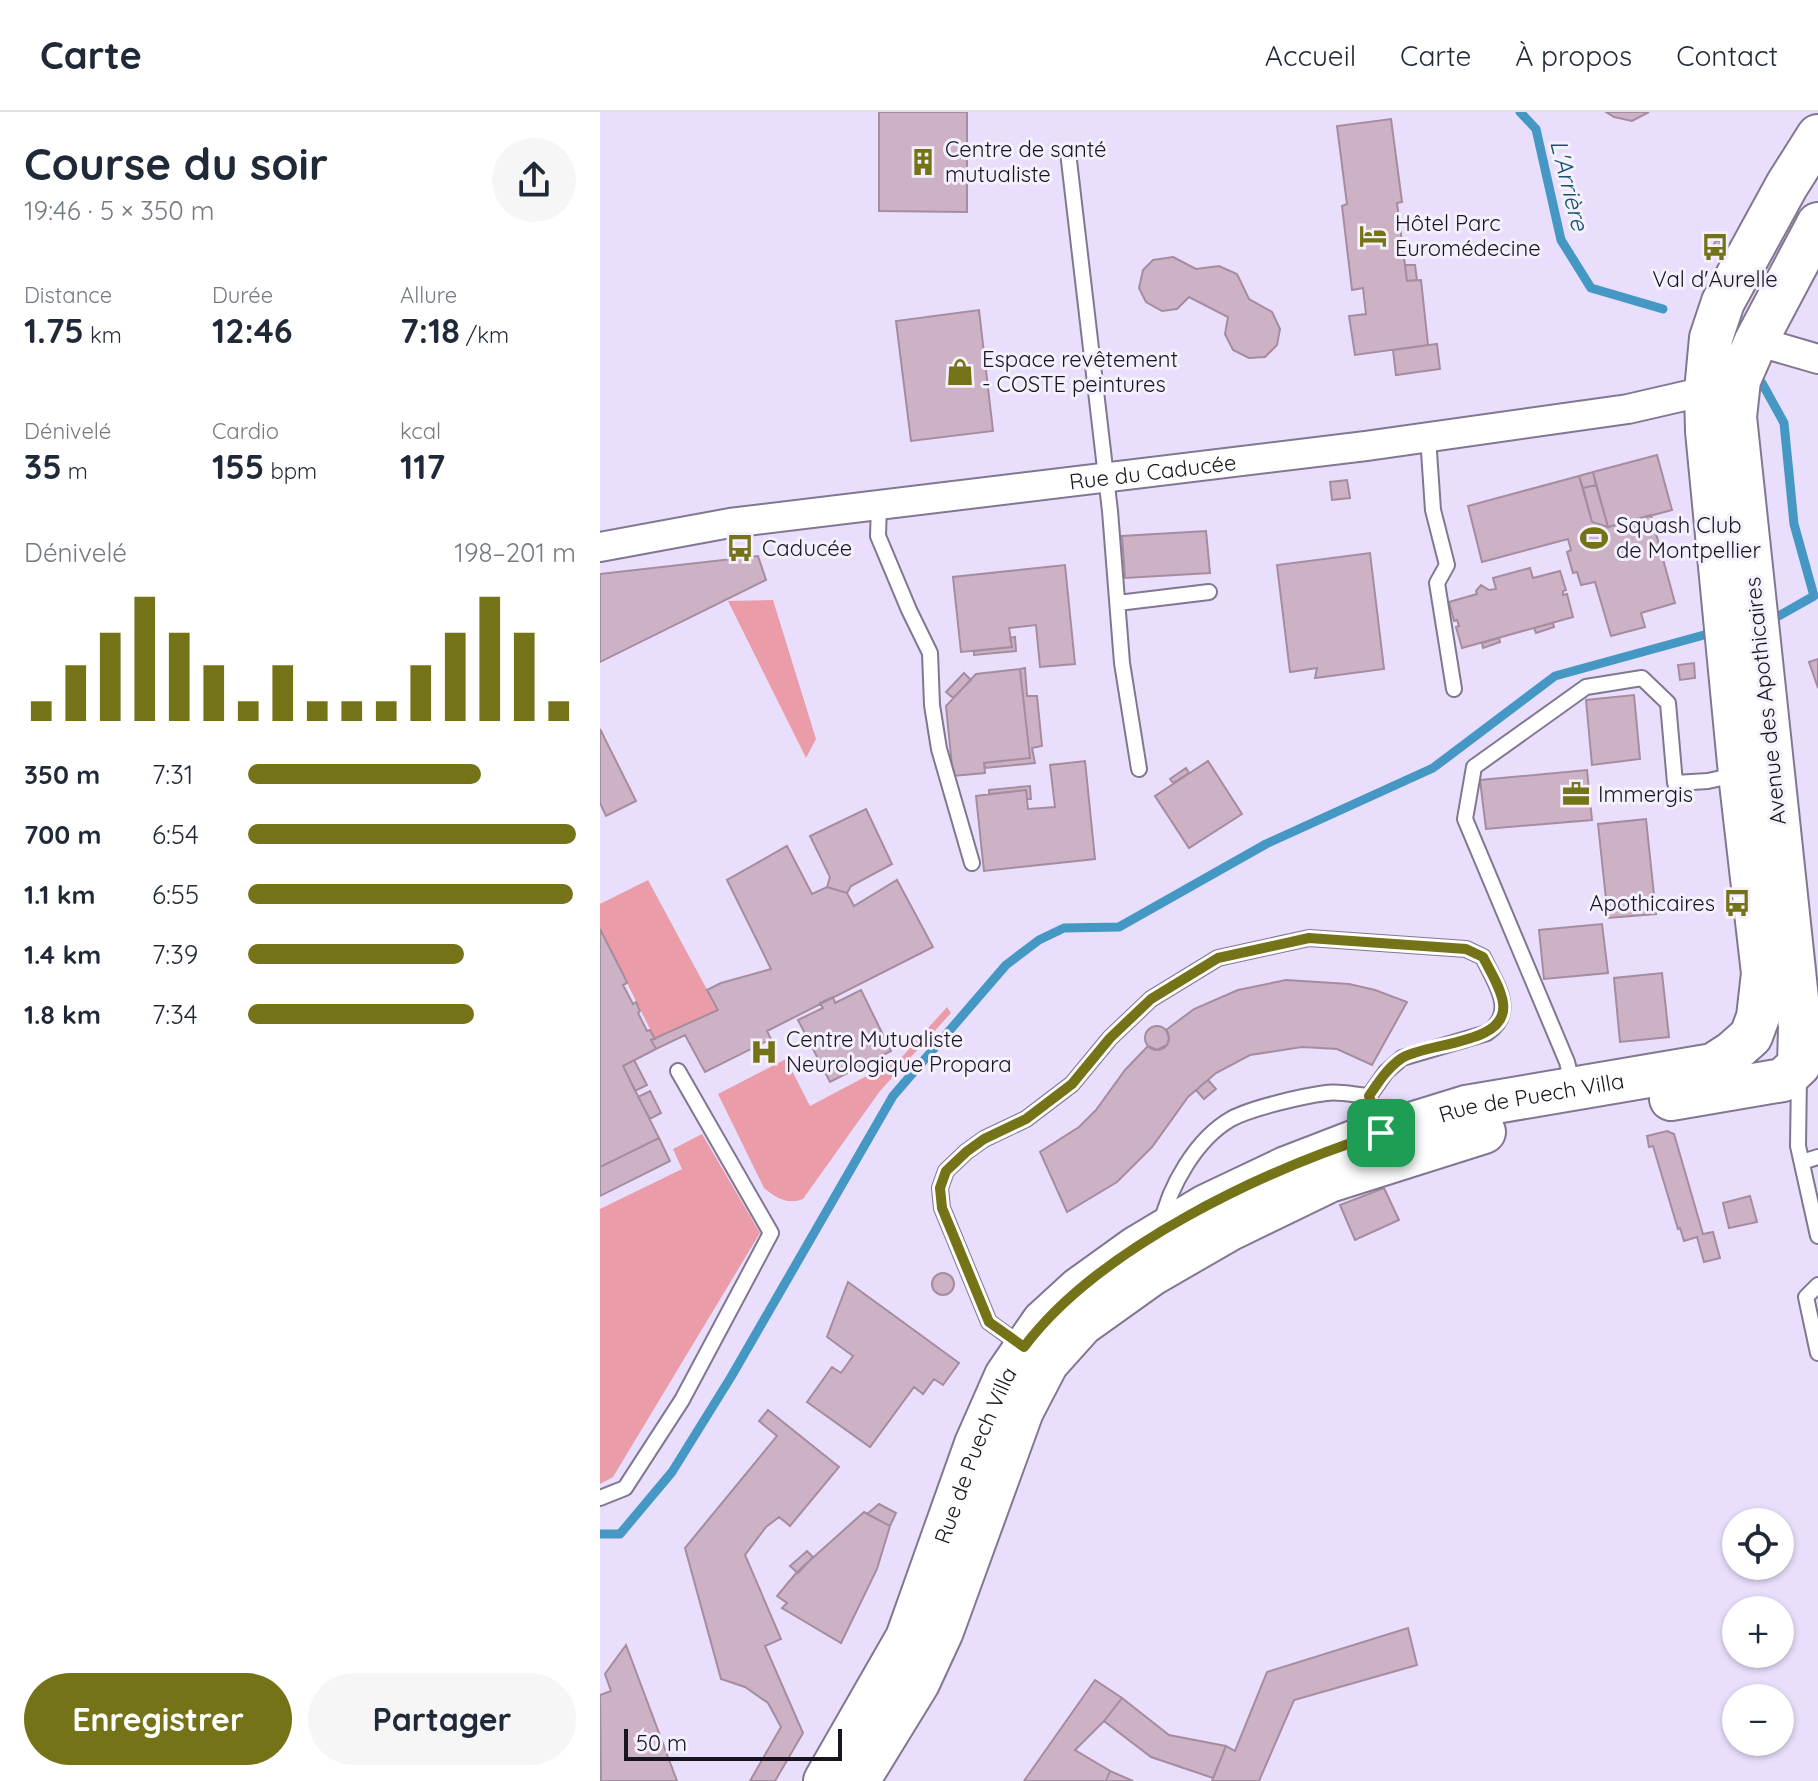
<!DOCTYPE html>
<html lang="fr">
<head>
<meta charset="utf-8">
<style>
  :root { --surface:#fff; --page:#f6f6f7; --text:#1f2937; --muted:#747a83; --line:#e0e1e3; --accent:#757317 }
  body { margin:0; font-family:Quicksand,sans-serif; background:var(--page); color:var(--text); height:100vh; display:flex; flex-direction:column; font-size:30px; white-space:nowrap }
  * { box-sizing:border-box; margin:0 }
  p { font-size:26px; color:var(--muted) }
  .icon { flex:none; width:44px; height:44px; fill:none; stroke:currentColor; stroke-width:2; stroke-linecap:round; stroke-linejoin:round }
  .map { position:relative; flex:1; overflow:hidden }
  .sheet { display:flex; flex-direction:column; background:var(--surface); width:600px }
  .sheet>* { flex:none }
  .controls { position:absolute; left:1122px; top:1396px; display:grid; gap:16px }
  .controls a { display:grid; place-items:center; width:72px; height:72px; border-radius:50%; background:var(--surface); box-shadow:0 2px 6px #0004; font-size:40px }
  .scale { position:absolute; left:24px; bottom:20px; width:218px; box-sizing:border-box; padding-left:8px; border:4px solid #19151f; border-top:0; font-size:22px; line-height:28px; white-space:nowrap; color:#19151f; -webkit-text-stroke:6px #f4f0fc; paint-order:stroke }
  .pin { position:absolute; display:grid; place-items:center; width:68px; height:68px; color:#fff; margin:-34px; border-radius:16px; box-shadow:0 4px 12px #0006 }
  .round { display:grid; place-items:center; flex:none; width:84px; height:84px; border-radius:42px; background:var(--page) }
  .head { display:flex; align-items:center; justify-content:space-between; height:136px; padding:0 24px }
  h1 { font-size:44px; font-weight:700; line-height:60px }
  .figures { display:grid; grid-template-columns:repeat(3,1fr); gap:12px; height:136px; padding:8px 24px }
  .figures div { display:grid; align-content:center }
  .figures b { font-size:34px; font-weight:700 }
  .figures small { font-size:22px; font-weight:400 }
  .figures p { font-size:22px }
  .chart { height:224px; padding:16px 24px }
  .chart p { display:flex; justify-content:space-between }
  .chart svg { width:100%; height:144px; margin-top:8px; stroke:var(--accent); stroke-width:6 }
  .primary-button { display:flex; gap:16px; margin-top:auto; padding:16px 24px }
  .primary-button a { flex:1; height:92px; border-radius:48px; background:var(--accent); color:#fff; font-size:32px; font-weight:700; line-height:92px; text-align:center }
  .primary-button a+a { background:var(--page); color:var(--text) }
  ul { padding:0 24px; list-style:none; font-size:26px }
  li { display:grid; grid-template-columns:128px 96px 1fr; align-items:center; height:60px }
  li i { height:20px; border-radius:10px; background:var(--accent) }
  header { display:flex; align-items:center; gap:48px; box-sizing:border-box; height:112px; padding:0 40px; background:var(--surface); border-bottom:2px solid var(--line) }
  header strong { font-size:38px }
  nav { display:flex; gap:44px; margin-inline-start:auto; font-size:28px }
  main { display:flex; flex:1; min-height:0 }
  .map>svg:first-child { display:block }
  .green { fill:#ea9ca9 }
  .lines { fill:none; stroke-linecap:round; stroke-linejoin:round }
  .stream { stroke:#4597c4; stroke-width:9 }
  .building { fill:#cdb2c6; stroke:#a58c9f; stroke-width:2 }
  .service-casing { stroke:#817791; stroke-width:18 }
  .minor-casing { stroke:#817791; stroke-width:32 }
  .secondary-casing { stroke:#817791; stroke-width:46 }
  .service { stroke:#fff; stroke-width:14 }
  .minor { stroke:#fff; stroke-width:28 }
  .secondary { stroke:#fff; stroke-width:42 }
  .route-casing { stroke:#fff; stroke-width:16 }
  .route { stroke:#757317; stroke-width:10 }
  .labels { text-anchor:middle; dominant-baseline:central; stroke-width:6; stroke-linejoin:round; paint-order:stroke }
  .poi-label { font-size:22px; fill:#19151f; stroke:#f4f0fc; text-anchor:start }
  .street-label { font-size:22px; fill:#19151f; stroke:#f4f0fc }
  .water-label { font-size:24px; font-style:italic; fill:#145373; stroke:#f4f0fc }
</style>
</head>
<body>
<header>
<strong>Carte</strong>
<nav><a>Accueil</a><a>Carte</a><a>À propos</a><a>Contact</a></nav>
</header>
<main>
<section class="sheet">
<div class="head"><div><h1>Course du soir</h1><p>19:46 · 5 × 350 m</p></div><a class="round"><svg class="icon" aria-label="share" viewBox="0 0 24 24"><path d="M12 15V3M7 8l5-5 5 5M5 13v7h14v-7"/></svg></a></div>
<div class="figures">
<div><p>Distance</p><b>1.75<small> km</small></b></div>
<div><p>Durée</p><b>12:46</b></div>
<div><p>Allure</p><b>7:18<small> /km</small></b></div>
</div>
<div class="figures">
<div><p>Dénivelé</p><b>35<small> m</small></b></div>
<div><p>Cardio</p><b>155<small> bpm</small></b></div>
<div><p>kcal</p><b>117</b></div>
</div>
<div class="chart"><p><span>Dénivelé</span>198–201 m</p>
<svg viewBox="0 0 160 44" preserveAspectRatio="none"><path d="M5 44V38M15 44V27M25 44V17M35 44V6M45 44V17M55 44V27M65 44V38M75 44V27M85 44V38M95 44V38M105 44V38M115 44V27M125 44V17M135 44V6M145 44V17M155 44V38"/></svg>
</div>
<ul>
<li><b>350 m</b>7:31<i style="width:71%"></i></li>
<li><b>700 m</b>6:54<i style="width:100%"></i></li>
<li><b>1.1 km</b>6:55<i style="width:99%"></i></li>
<li><b>1.4 km</b>7:39<i style="width:66%"></i></li>
<li><b>1.8 km</b>7:34<i style="width:69%"></i></li>
</ul>
<div class="primary-button"><a>Enregistrer</a><a>Partager</a></div>
</section>
<div class="map">
<svg width="1218" height="1669" viewBox="0 0 1218 1669">
  <rect width="100%" height="100%" fill="#e9dffc"/>
  <path class="green" d="M173,488L216,627L206,646L128,489Z
    M48,768L118,898L55,927L0,817V792Z
    M347,895L351,901L280,979L203,1087C188,1093 176,1086 164,1076L118,982L186,947L210,994L301,946Z
    M102,1022L160,1121L13,1365L0,1372V1097L82,1057L73,1037Z"/>
  <g class="lines">
    <path class="stream" d="M920,0L936,17L961,128L991,176L1063,197
      M1162,271L1184,311L1194,412L1214,484
      M1175,506L1214,484
      M0,1422H20L72,1360L131,1265L293,984L406,853L439,828L464,816L519,815L666,732L833,656L955,564L1104,523"/>
  </g>
  <path class="building" d="M279,0H367V100L279,99Z
    M1006,0H1049L1032,9L1014,5Z
    M791,7L802,90L797,91L807,169L821,168L828,233L755,243L749,204L766,202L763,176L752,178L742,94L747,92L737,14Z
    M1116,128L1121,130L1114,142L1110,140Z
    M573,145L596,157L619,154L637,162L649,187L672,200L680,217L677,233L665,245L649,246L633,238L625,222L628,205L589,185L577,197L562,199L546,190L539,176L543,158L553,148Z
    M805,153H815L817,168L807,169Z
    M379,198L393,319L311,329L296,209Z
    M837,232L840,257L796,263L793,238Z
    M1057,343L1072,398L1008,415L993,360Z
    M993,360L996,373L983,376L979,364Z
    M979,364L992,410L1008,415L1051,403L1075,491L1041,501L1045,515L1011,524L995,470L981,473L977,460L973,461L967,440L971,438L968,427L882,450L868,394Z
    M747,368L750,386L732,388L730,370Z
    M996,373L1008,415L992,410L983,376Z
    M606,419L610,461L525,466L522,424Z
    M770,441L784,557L715,566L717,556L690,560L677,453Z
    M158,444L166,468L0,550V462Z
    M465,453L475,552L440,555L436,513L409,516L412,535L361,540L353,465Z
    M930,456L933,466L960,459L966,478L963,479V483L967,482L973,505L862,536L856,515L859,514L857,508L854,509L849,490L877,482L876,479L881,473L889,478L896,477L893,466Z
    M953,511L954,515L936,521L934,516Z
    M415,525L416,539L374,543V539L412,535L410,526Z
    M899,526L900,530L883,536L882,531Z
    M1218,547V576L1209,550Z
    M1094,551L1095,566L1080,568L1078,553Z
    M425,556L427,584H437L442,634L432,636L435,651L385,656L384,651L430,646L420,557Z
    M420,557L430,646L384,651L385,661L353,664L346,594L376,562Z
    M364,561L371,568L353,586L346,580Z
    M1034,583L1040,647L992,653L986,588Z
    M0,617L36,689L6,704L0,691Z
    M485,649L495,747L384,759L376,684L426,678L428,697L455,695L450,653Z
    M608,649L642,702L589,736L555,684Z
    M586,656L589,661L573,671L570,667Z
    M987,658L992,708L886,717L880,668Z
    M430,674L431,687H427L426,678L389,682V678Z
    M266,697L292,752L251,774L247,781L227,775L230,765L210,724Z
    M1046,707L1056,802L1008,806L998,712Z
    M187,734L212,782L227,775L247,781L254,794L297,768L333,835L167,919L171,927L105,960L85,923L56,937L51,928L118,898L107,878L121,871L171,857L127,768Z
    M1002,812L1008,861L944,867L939,818Z
    M0,817L25,866L27,871L23,873L33,892L36,890L40,899L38,901L47,919L50,918L55,927L51,928L56,937L23,954L59,1026L0,1055Z
    M1062,861L1069,925L1020,930L1014,866Z
    M686,868L749,872L775,878L807,890L772,953L737,937L702,935L650,943L616,961L588,985L552,1035L517,1070L467,1100L440,1040L479,1015L496,998L525,958L548,934L557,938L567,933L569,926L566,918L594,897L638,878Z
    M261,878L291,939L230,970L198,908L223,896L220,891L233,885L235,891Z
    M545 926a12 12 0 1 1 24 0a12 12 0 1 1-24 0Z
    M34,948L47,973L35,979L23,954Z
    M608,968L616,977L604,987L596,978Z
    M50,979L61,1001L50,1007L38,985Z
    M1067,1019L1074,1022L1103,1122L1113,1120L1120,1146L1104,1150L1097,1125L1084,1129L1080,1116L1078,1117L1053,1034L1049,1035L1047,1024Z
    M59,1026L70,1049L0,1084V1055Z
    M784,1076L799,1108L755,1128L740,1093Z
    M1150,1084L1157,1110L1129,1116L1123,1091Z
    M332 1172a11 11 0 1 1 22 0a11 11 0 1 1-22 0Z
    M248,1170L359,1251L343,1273L334,1267L323,1282L314,1275L270,1335L207,1290L232,1255L241,1261L253,1244L227,1225Z
    M168,1298L239,1355L190,1414L179,1405L166,1415L145,1443L181,1527L165,1534L203,1621L175,1669H150L181,1615L168,1591L145,1575L121,1567L85,1436L177,1324L159,1309Z
    M279,1392L296,1401L290,1414L267,1402Z
    M264,1400L290,1414L277,1457L241,1531L182,1496L187,1491L177,1484L197,1460Z
    M207,1439L213,1445L198,1461L190,1454Z
    M808,1516L817,1553L694,1588L659,1669H612L626,1634L635,1639L667,1560Z
    M26,1533L77,1669H1L0,1583L11,1579L5,1562Z
    M495,1568L522,1586L504,1609L475,1638L510,1659L506,1669H424Z
    M522,1586L569,1623L626,1634L613,1666L551,1645L504,1609Z
    M510,1659L533,1669H506Z"/>
  <g class="lines">
    <g class="service-casing">
      <path id="service" d="M468,40L510,399L522,551L539,657
        M828,325L833,398L847,453L837,471L854,577
        M279,393L278,424L309,498L330,541L332,593L339,637L372,751
        M518,491L609,480
        M1199,963L1198,1034L1218,1124
        M973,974L967,950L865,707L874,655L986,575L1042,566L1068,591L1075,671L1108,669L1135,663
        M1202,1050L1218,1045
        M561,1113C569,1075 596,1027 631,1007C651,996 703,984 726,981C739,979 755,983 769,984
        M1218,1173L1206,1185L1218,1241
        M422,1234L389,1210L342,1096L340,1076L346,1059L366,1040L384,1027L426,1007L472,972L510,926L551,887L618,846L709,826L866,837L883,845C895,871 918,900 887,921L802,946L786,960L769,984
        M0,1386L25,1376L82,1288L171,1121L78,959"/>
    </g>
    <g class="minor-casing">
      <g id="minor">
        <path d="M1156,229L1218,247"/>
        <path id="s1" d="M0,435L130,411L766,334L1028,297L1106,279"/>
      </g>
    </g>
    <g class="secondary-casing">
      <g id="secondary">
        <path d="M1071,987L1183,968L1199,953L1200,915L1135,305L1139,268L1156,229L1218,112"/>
        <path d="M264,1659L318,1571L342,1519L422,1299L447,1251L482,1212L552,1162L630,1117L729,1069L884,1020"/>
        <path id="s2" d="M225,1669L307,1526L376,1332L406,1264L443,1210L479,1177L536,1136L606,1094L686,1056L756,1029L866,995L1113,953L1133,940L1151,924L1158,905L1163,861L1140,662L1107,319L1106,279L1111,226L1123,190L1187,73L1218,24"/>
      </g>
    </g>
    <use href="#service" class="service"/>
    <use href="#minor" class="minor"/>
    <use href="#secondary" class="secondary"/>
  </g>
  <g class="lines">
    <g class="route-casing">
      <path id="route" d="M709,826L866,837L883,845C890,859 901,876 903,891C909,933 828,930 802,946C787,956 778,971 769,984L781,1021C664,1058 498,1136 424,1235L389,1210L342,1096L340,1076L346,1059L366,1040L384,1027L426,1007L472,972L510,926L551,887L618,846Z"/>
    </g>
    <use href="#route" class="route"/>
  </g>
  <defs>
    <g id="building-bare" transform="scale(2.16)"><path d="M-4-6H4V6H1V3H-1V6H-4ZM-2.5-4.3h1.7v1.8h-1.7ZM.8-4.3h1.7v1.8H.8ZM-2.5-1h1.7V.8h-1.7ZM.8-1h1.7V.8H.8Z" fill="#757317" stroke="#f4f0fc" stroke-width="2.5" paint-order="stroke"/></g>
    <g id="hotel-bare" transform="scale(2.16)"><path d="M-6-4.5h1.5V1H6V5H4.5V3h-9V5H-6ZM-4 0a1.8 1.8 0 1 1 3.6 0ZM.5 0V-2.5h3Q6-2.5 6 0Z" fill="#757317" stroke="#f4f0fc" stroke-width="2.5" paint-order="stroke"/></g>
    <g id="bus-bare" transform="scale(2.16)"><path d="M-5-6H5V4H4V6H2V4H-2V6H-4V4H-5ZM-3.5-4V0h7V-4ZM-3.5 1.2v1.5H-2V1.2ZM2 1.2v1.5H3.5V1.2Z" fill="#757317" stroke="#f4f0fc" stroke-width="2.5" paint-order="stroke"/></g>
    <g id="shop-bare" transform="scale(2.16)"><path d="M-5-2.5h2.3a2.7 3.5 0 0 1 5.4 0H5L5.5 6h-11ZM-1.5-2.5h3a1.5 2.3 0 0 0-3 0Z" fill="#757317" stroke="#f4f0fc" stroke-width="2.5" paint-order="stroke"/></g>
    <g id="stadium-bare" transform="scale(2.16)"><path d="M0-5a6.5 5 0 1 0 0 10a6.5 5 0 1 0 0-10ZM-3.5-1.8h7v3.6h-7Z" fill="#757317" stroke="#f4f0fc" stroke-width="2.5" paint-order="stroke"/></g>
    <g id="office-bare" transform="scale(2.16)"><path d="M-6-3h4V-5.5h4V-3h4V5H-6ZM-1-4.5V-3h2v-1.5ZM-6 0V1H6V0Z" fill="#757317" stroke="#f4f0fc" stroke-width="2.5" paint-order="stroke"/></g>
    <g id="hospital-bare" transform="scale(2.16)"><path d="M-5-5h3v3.5h4V-5h3V5h-3V1.5h-4V5h-3Z" fill="#757317" stroke="#f4f0fc" stroke-width="2.5" paint-order="stroke"/></g>
  </defs>
  <g fill-rule="evenodd">
    <use href="#building-bare" x="323" y="50"/>
    <use href="#hotel-bare" x="773" y="124"/>
    <use href="#bus-bare" x="1115" y="135"/>
    <use href="#shop-bare" x="360" y="260"/>
    <use href="#stadium-bare" x="994" y="426"/>
    <use href="#bus-bare" x="140" y="436"/>
    <use href="#office-bare" x="976" y="682"/>
    <use href="#bus-bare" x="1137" y="791"/>
    <use href="#hospital-bare" x="164" y="940"/>
  </g>
  <g class="labels">
    <g class="poi-label">
      <text x="345" y="37">Centre de santé<tspan x="345" dy="25">mutualiste</tspan></text>
      <text x="795" y="111">Hôtel Parc<tspan x="795" dy="25">Euromédecine</tspan></text>
      <text x="1115" y="167" text-anchor="middle">Val d'Aurelle</text>
      <text x="382" y="247">Espace revêtement<tspan x="382" dy="25">- COSTE peintures</tspan></text>
      <text x="1016" y="413">Squash Club<tspan x="1016" dy="25">de Montpellier</tspan></text>
      <text x="162" y="436">Caducée</text>
      <text x="998" y="682">Immergis</text>
      <text x="1115" y="791" text-anchor="end">Apothicaires</text>
      <text x="186" y="927">Centre Mutualiste<tspan x="186" dy="25">Neurologique Propara</tspan></text>
    </g>
    <g class="street-label">
      <text stroke="none"><textPath href="#s1" startOffset="558">Rue du Caducée</textPath></text>
      <text transform="translate(1165 589) rotate(-96)">Avenue des Apothicaires</text>
      <text stroke="none"><textPath href="#s2" startOffset="1056">Rue de Puech Villa</textPath></text>
      <text stroke="none"><textPath href="#s2" startOffset="360">Rue de Puech Villa</textPath></text>
    </g>
    <g class="water-label">
      <text transform="translate(970 73) rotate(76)">L'Arrière</text>
    </g>
  </g>
</svg>
<div class="controls">
<a><svg class="icon" aria-label="locate" viewBox="0 0 24 24"><circle cx="12" cy="12" r="6"/><path d="M12 2v4M12 18v4M2 12h4M18 12h4"/></svg></a>
<a>+</a>
<a>−</a>
</div>
<div class="scale">50 m</div>
<div class="pin" style="left:781px;top:1021px;background:#1e9e55"><svg class="icon" aria-label="arrive" viewBox="0 0 24 24"><path d="M6 21V4h12l-3 4 3 4H6"/></svg></div>
</div>
</main>
</body>
</html>
